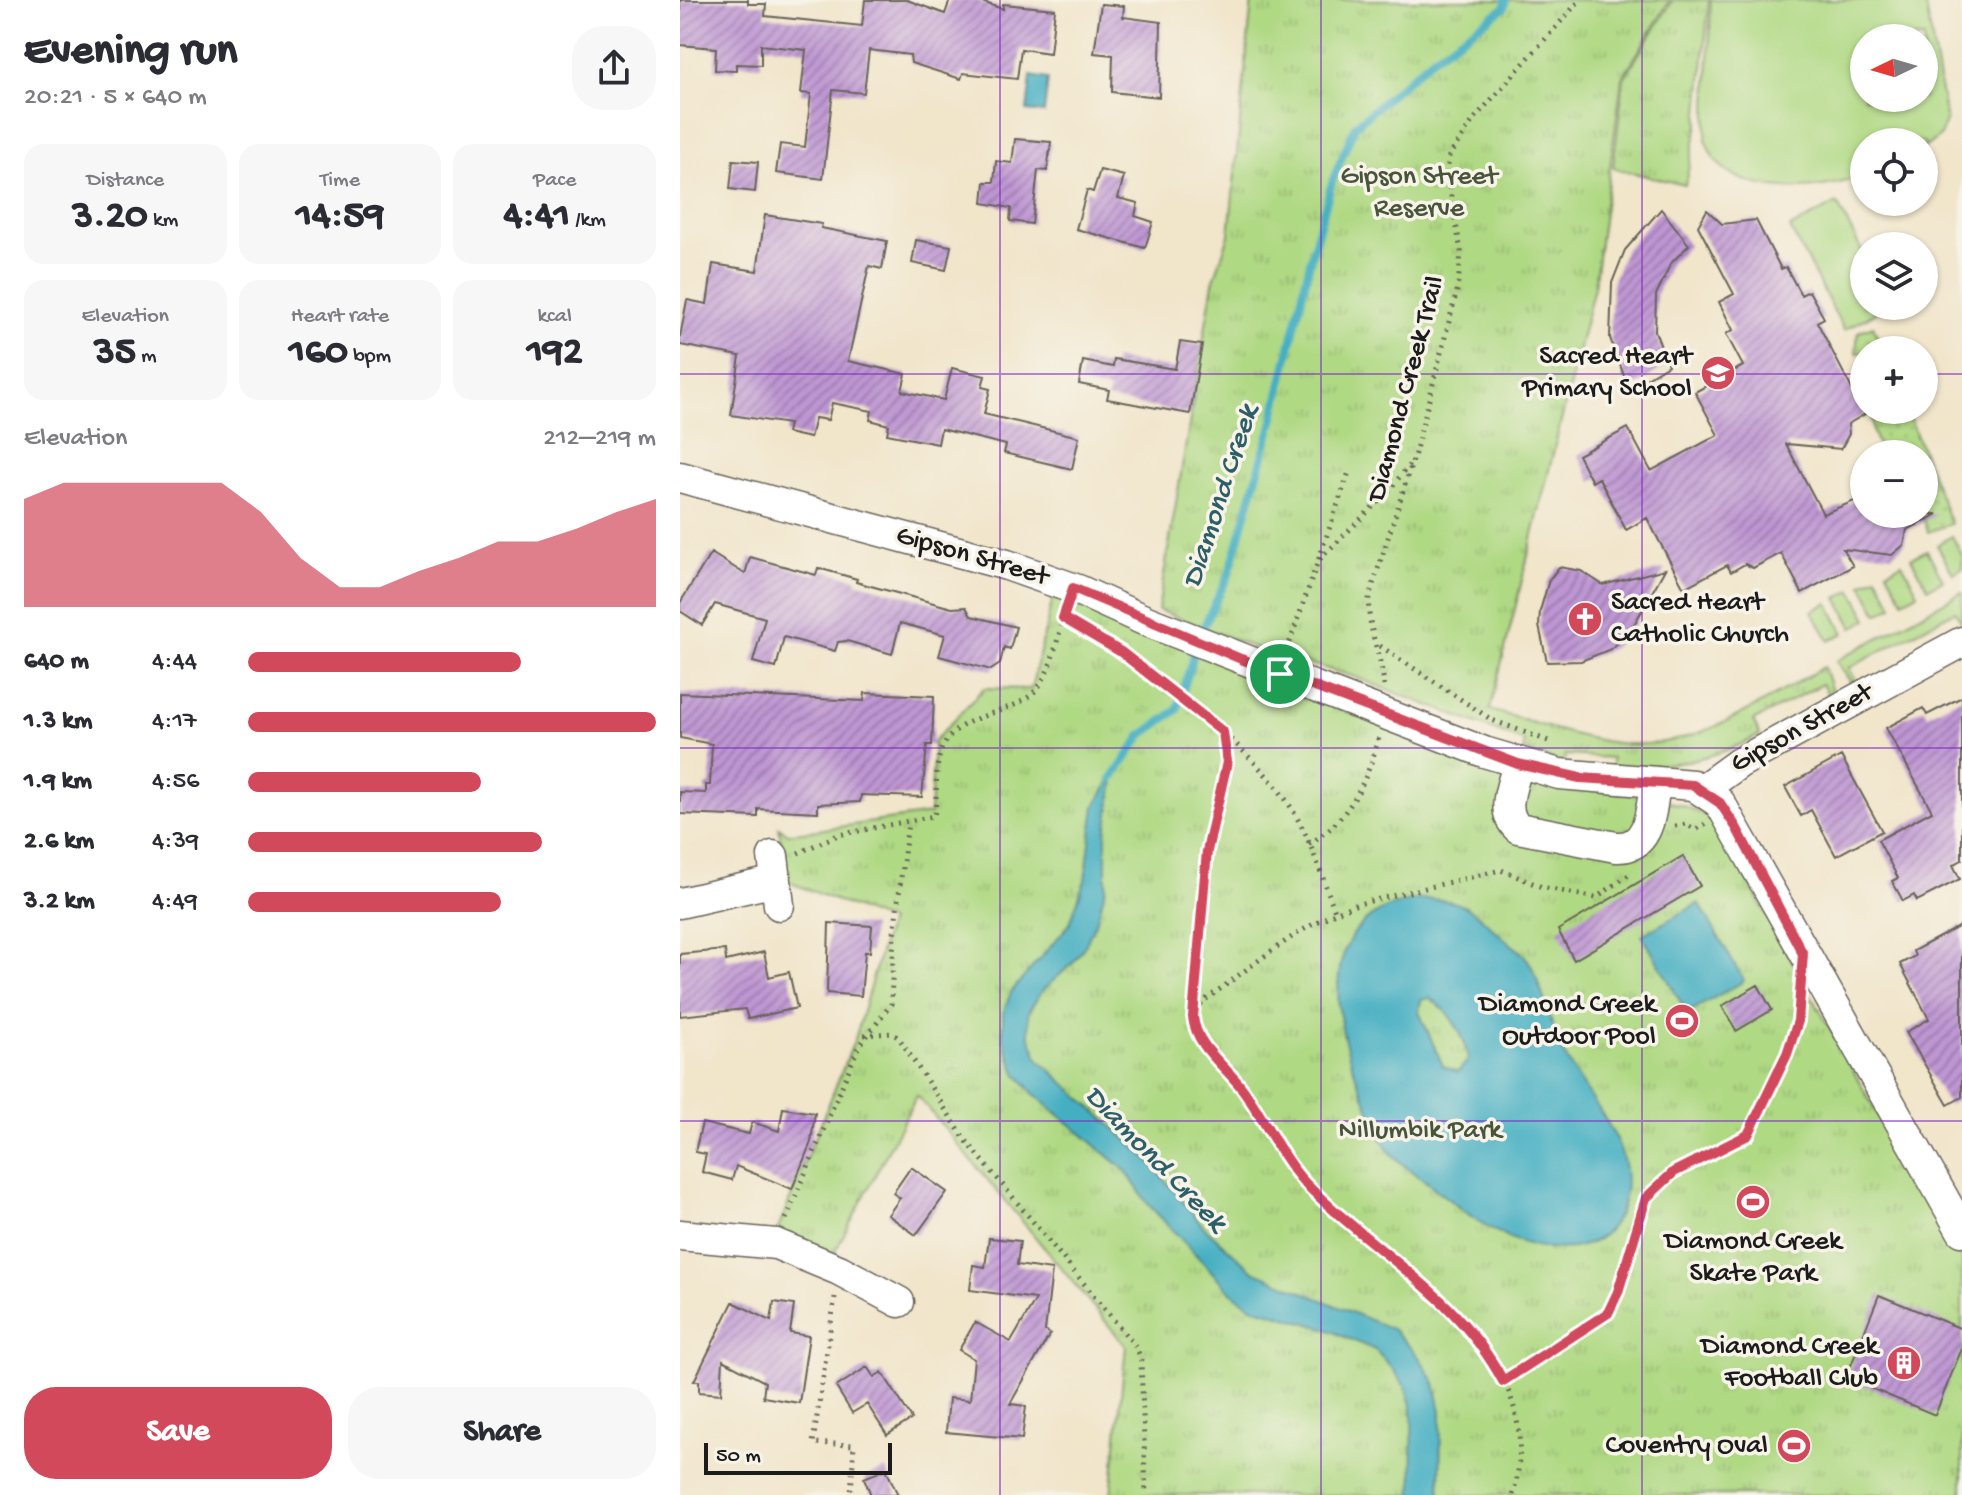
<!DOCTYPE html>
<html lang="en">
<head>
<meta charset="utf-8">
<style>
  :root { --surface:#fff; --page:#f7f7f7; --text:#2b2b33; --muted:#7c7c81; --accent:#d1495b }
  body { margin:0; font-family:"Gochi Hand",sans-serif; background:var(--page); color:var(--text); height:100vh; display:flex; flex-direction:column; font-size:30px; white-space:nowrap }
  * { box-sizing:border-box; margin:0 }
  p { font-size:26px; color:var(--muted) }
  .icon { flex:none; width:44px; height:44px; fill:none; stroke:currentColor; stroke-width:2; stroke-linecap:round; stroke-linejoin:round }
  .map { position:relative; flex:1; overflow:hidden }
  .drawer { display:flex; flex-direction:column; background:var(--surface); width:680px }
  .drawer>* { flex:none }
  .needle { width:52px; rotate:265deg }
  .fabs { position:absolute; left:1170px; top:24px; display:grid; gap:16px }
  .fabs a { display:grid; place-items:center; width:88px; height:88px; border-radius:50%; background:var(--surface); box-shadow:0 2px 6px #0004; font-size:40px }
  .scale { position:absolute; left:24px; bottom:20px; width:188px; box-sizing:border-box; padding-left:8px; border:4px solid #1c1c1c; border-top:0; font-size:22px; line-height:28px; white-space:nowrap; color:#1c1c1c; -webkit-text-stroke:6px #f7f3e8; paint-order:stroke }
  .pin { position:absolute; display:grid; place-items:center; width:68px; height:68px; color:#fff; margin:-34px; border:4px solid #fff; border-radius:50%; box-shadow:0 2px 8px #0007 }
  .round { display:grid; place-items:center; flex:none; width:84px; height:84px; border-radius:32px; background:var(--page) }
  .overview { display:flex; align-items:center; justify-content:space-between; height:136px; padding:0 24px }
  h1 { font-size:44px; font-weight:800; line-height:60px }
  .stats { display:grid; grid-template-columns:repeat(3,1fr); gap:12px; height:136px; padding:8px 24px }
  .stats div { display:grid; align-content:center; border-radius:20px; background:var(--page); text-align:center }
  .stats b { font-size:40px; font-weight:800 }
  .stats small { font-size:22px; font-weight:400 }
  .stats p { font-size:22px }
  .chart { height:224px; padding:16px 24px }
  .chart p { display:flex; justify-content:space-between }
  .chart svg { width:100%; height:144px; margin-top:8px; fill:var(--accent); opacity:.7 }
  .button { display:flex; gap:16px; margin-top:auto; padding:16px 24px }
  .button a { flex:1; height:92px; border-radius:32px; background:var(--accent); color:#fff; font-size:32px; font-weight:800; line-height:92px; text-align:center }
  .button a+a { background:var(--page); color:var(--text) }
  ul { padding:0 24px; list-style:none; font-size:26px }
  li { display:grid; grid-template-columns:128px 96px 1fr; align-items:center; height:60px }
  li i { height:20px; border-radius:10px; background:var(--accent) }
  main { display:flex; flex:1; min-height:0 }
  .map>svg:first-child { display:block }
  .grass { fill:#b0d984; stroke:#667a50; stroke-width:2; fill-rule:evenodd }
  .park { fill:url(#park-tufts); stroke:#667a50; stroke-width:2 }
  .garden { fill:url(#garden-dots); stroke:#667a50; stroke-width:2 }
  .water { fill:#44afc2; stroke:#30666f; stroke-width:2; fill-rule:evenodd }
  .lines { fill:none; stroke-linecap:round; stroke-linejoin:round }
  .stream { stroke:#44afc2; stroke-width:8 }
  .building { fill:url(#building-hatch) }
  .minor-casing { stroke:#676259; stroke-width:33 }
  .path { stroke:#676259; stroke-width:5; stroke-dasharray:2 6; stroke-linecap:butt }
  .minor { stroke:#fff; stroke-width:30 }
  .minor-bridge-casing { stroke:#676259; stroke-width:33; stroke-linecap:butt }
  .minor-bridge { stroke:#fff; stroke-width:30 }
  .route-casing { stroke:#fff; stroke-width:16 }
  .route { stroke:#d1495b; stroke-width:10 }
  .grid { fill:none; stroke:#7b2cbf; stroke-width:2; stroke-opacity:0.55 }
  .labels { text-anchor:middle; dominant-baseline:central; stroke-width:7; stroke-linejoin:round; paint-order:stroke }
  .park-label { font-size:28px; fill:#48553b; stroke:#f7f3e8 }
  .poi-label { font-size:28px; fill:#1c1c1c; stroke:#f7f3e8; text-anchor:end }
  .street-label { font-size:28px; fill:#1c1c1c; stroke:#f7f3e8 }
  .water-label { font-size:30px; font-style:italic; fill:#2e5e67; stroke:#f7f3e8 }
</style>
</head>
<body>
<main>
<section class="drawer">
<div class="overview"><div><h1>Evening run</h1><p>20:21 · 5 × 640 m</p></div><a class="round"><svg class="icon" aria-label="share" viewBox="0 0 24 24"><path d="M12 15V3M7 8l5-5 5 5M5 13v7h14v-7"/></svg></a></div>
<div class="stats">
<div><p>Distance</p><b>3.20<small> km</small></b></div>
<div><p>Time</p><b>14:59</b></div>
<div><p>Pace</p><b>4:41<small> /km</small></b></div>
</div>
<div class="stats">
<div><p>Elevation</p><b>35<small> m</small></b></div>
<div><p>Heart rate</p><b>160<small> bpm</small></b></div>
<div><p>kcal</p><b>192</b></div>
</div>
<div class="chart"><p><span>Elevation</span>212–219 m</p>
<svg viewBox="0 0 160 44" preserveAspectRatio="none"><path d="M0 44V11L10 6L20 6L30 6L40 6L50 6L60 15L70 29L80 38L90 38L100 33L110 29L120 24L130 24L140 20L150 15L160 11V44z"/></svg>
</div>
<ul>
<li><b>640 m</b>4:44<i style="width:67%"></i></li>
<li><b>1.3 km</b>4:17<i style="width:100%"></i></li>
<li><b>1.9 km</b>4:56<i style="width:57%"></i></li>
<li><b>2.6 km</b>4:39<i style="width:72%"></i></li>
<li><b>3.2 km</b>4:49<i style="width:62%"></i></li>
</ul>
<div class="button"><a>Save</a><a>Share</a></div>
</section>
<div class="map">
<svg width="1282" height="1495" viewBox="0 0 1282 1495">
  <defs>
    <pattern id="park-tufts" width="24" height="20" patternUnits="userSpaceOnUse" patternTransform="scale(2)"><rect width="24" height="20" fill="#b0d984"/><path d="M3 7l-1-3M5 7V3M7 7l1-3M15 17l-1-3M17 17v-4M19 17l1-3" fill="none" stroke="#97ba71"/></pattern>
    <pattern id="garden-dots" width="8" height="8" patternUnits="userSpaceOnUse" patternTransform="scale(2)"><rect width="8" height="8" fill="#b0d984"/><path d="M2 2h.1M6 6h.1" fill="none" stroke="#97ba71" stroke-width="1.8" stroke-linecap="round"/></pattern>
    <pattern id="building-hatch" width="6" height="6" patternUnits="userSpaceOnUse" patternTransform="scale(2)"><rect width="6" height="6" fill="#be96d3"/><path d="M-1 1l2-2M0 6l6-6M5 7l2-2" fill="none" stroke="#9a7aaa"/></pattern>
  </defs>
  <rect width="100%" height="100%" fill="#f7f3e8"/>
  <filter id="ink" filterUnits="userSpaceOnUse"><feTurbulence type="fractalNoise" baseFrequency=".0125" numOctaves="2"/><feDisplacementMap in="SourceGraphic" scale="16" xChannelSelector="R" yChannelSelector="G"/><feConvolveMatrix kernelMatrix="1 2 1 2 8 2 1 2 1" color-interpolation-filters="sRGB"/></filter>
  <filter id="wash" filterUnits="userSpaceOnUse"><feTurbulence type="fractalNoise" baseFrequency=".006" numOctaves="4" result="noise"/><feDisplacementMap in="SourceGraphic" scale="32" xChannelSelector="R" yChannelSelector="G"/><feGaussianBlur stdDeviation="1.8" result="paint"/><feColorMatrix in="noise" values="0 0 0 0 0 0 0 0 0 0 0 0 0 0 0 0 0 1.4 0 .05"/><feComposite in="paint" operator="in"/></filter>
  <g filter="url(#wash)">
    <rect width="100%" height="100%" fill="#f1e5ca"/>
    <path class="grass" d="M1031,0H1245L1266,120L1260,136L1244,148V142H1184V175C1140,194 1042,200 1026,141ZM1184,38H1244V98H1184Z
      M1157,203L1184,255V306H1208L1164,330L1110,228Z
      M1272,536L1282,555V569L1273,574L1257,545Z
      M1247,550L1263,580L1248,588L1231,558Z
      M1222,563L1238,593L1223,601L1207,571Z
      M1197,576L1213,606L1198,614L1182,584Z
      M1172,590L1188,619L1173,628L1157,598Z
      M1282,592V623L1275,611L1169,668L1175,679L1172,684L1156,661Z
      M1148,603L1164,633L1149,641L1132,611Z"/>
    <path class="park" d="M572,0H990L942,78L914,287L810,710C854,722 901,740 947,744C1019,749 1084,700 1144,667L1153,695L1149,696L1142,684L1073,721L1080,735C1032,761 986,767 932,767V758L885,755L884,764L843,750L845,742L675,677L573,647L478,610L533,283L549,235Z
      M993,0H1029L1018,124L1005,185L933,168L944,78Z
      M374,593L821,774C878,792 997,788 1036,823L1196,1112L1282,1258V1495H431L446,1346L237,1095L154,1254L98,1229L175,1039L209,921L106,881L99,827L108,834L250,814L254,741L304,688L351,689Z"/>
    <path class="garden" d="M1193,326L1203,350L1176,353L1178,332Z
      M1191,410H1226L1244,454H1202L1193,433Z
      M1244,455L1271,524L1248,532L1242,514Z"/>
    <path class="water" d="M351,76L368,79L364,113L347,111Z
      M435,773L426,834V887L417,919L406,944L393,963L363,990L348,1012L349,1035L359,1060L467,1158L523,1226L573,1271L714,1330L739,1357L755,1383L761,1411L760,1495H733L732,1409L726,1388L712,1368L695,1350L647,1329L572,1307L552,1293L468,1204L445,1170L354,1094L336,1073L323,1038V1013L331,992L389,925L405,880L415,806Z
      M744,899C789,899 795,913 826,940C835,948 846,954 851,965C865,994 870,1027 885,1056C911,1106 965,1151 939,1214C930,1233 914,1245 893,1248C836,1255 789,1216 748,1183C736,1174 721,1165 711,1153C698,1138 692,1116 685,1098C652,1023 629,911 744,899ZM749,998C769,1009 786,1037 788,1060L778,1072L763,1066L739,1012L741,1000Z
      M1019,903L1064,981L1007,1013L962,935Z"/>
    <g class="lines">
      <path class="stream" d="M520,634L549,574L593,421L633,249L653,179L675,126L754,57L824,8L826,0
        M432,779L462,735L497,710L516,647"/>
    </g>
    <g id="blocks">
      <path class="building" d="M0,0H68V4H86L85,16L182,26L185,0H227L265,14L270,0H296L323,9V4L375,9L370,53L341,49L337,79L283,73L281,79L231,63L230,55L189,50L184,93L153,90L143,179L96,173L100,144L125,147L131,94L121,93L126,50L81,45V65L56,64V71L35,70L36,48L0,45Z
        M421,4L444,6L443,17L481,22L479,97L432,92L433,55L414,53Z
        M335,139L371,142L367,171L358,170L352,224L330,221L331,208L303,203L305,182H314L316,161L332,163Z
        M53,160L78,162L75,192L50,189Z
        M420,170L444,176L438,198L458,203L455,216L473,222L465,248L396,229L407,190L413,192Z
        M981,209L1009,245L991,263L976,295L975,331L988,365L949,389L930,338L932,283L945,250Z
        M1027,210L1042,224L1076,220L1101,269L1106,267L1121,295L1129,291L1144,318L1137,322L1185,414L1168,424L1169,434L1161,449L1106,444L1143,514L1184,497V514H1258L1227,530L1224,545L1212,555L1163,549L1173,566L1122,593L1101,553L1073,568L1065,564L1051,572L1047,565L1004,588L967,518L946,530L919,478L912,482L898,455L948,428L971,471L1038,435L1015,392L1063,366L1046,334L1053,330L1039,302L1054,294L1018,226Z
        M85,215L142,224L141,228L207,241L202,269L189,266L168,361L226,374L222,391L264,400L272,368L305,376L302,387L310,389L304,414L399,437L392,469L324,453L326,445L261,429L258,444L207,434L209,425L190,420L192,411L152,403L148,420L135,418L130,438L107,433L109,424L51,415L60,356L0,345V337L7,300L27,304L33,264L77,271Z
        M236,240L271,246L266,270L232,263Z
        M500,342L522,345L510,414L427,399L429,390L399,384L403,361L433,367L434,359L495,369Z
        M31,553L65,574L70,557L136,575L138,568L177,579L176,582L272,608L286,607L291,616L336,627L330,649L324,647L320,664L311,670L259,656L265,635L220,623L212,654L167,641L158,642L155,651L104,637L96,668L73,662L85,618L35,604L22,625L0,611V603Z
        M879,567L901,571L923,585L985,569L950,632L931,649L901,661L867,662L859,626L860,611L869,580Z
        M0,693L184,701L185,693L254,696L252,745H247L242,797L181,795L180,802L138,804V812L78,809V817L0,814V792L26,793V785H30L32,744L0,738Z
        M1282,697V860L1273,865L1280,879L1237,901L1234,895L1223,901L1212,881L1218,878L1198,840L1252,811L1206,728L1243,708L1247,715Z
        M1161,756L1202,831L1156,856L1131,810L1121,816L1105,787Z
        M1003,856L1020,886L894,960L878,930Z
        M149,923L192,926L190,952H185L181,996L147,993Z
        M1282,925V1097L1268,1105L1226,1032L1249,1019L1220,964L1235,956L1233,951Z
        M45,950L46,961L84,952L89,977L109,972L117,1008L68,1019L65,1009L0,1016V954Z
        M1078,985L1092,1010L1056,1031L1042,1006Z
        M103,1108L135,1113L131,1142L112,1189L56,1166L52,1180L22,1172L26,1154L15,1152L22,1123L69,1134L72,1122L99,1131Z
        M231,1167L267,1192L236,1235L208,1215L220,1198L213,1193Z
        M309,1238L340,1241L337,1265L372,1270L365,1331L370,1334L330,1404L346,1406L342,1439L266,1432L269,1398L290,1400L294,1359L279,1350L295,1322L331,1342L356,1299L290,1290L293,1265L305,1267Z
        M1199,1295L1282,1329V1348L1255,1415L1166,1378Z
        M53,1302L91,1321L94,1302L114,1305L110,1333L129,1336L119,1403L83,1397L85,1382L43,1360L41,1394L19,1392V1381H14Z
        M187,1367L194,1377L202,1372L232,1419L207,1435L187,1404L172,1413L156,1387Z
        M206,1469L218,1495H191L184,1478Z"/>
    </g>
  </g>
  <g filter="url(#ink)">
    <use href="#blocks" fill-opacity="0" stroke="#676259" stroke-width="2"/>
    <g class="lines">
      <g class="minor-casing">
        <path id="minor" d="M0,477L327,565L398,590L464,620L635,687
          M804,752L879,774L1013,785L1040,803L1282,1231
          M838,764C833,785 819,811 838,828L936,847C971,849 971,809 975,783
          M1023,789L1059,763L1282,642
          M93,856L99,905
          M0,903L96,881
          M0,1235L96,1244L159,1270L219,1302"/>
      </g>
      <path class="path" d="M640,559L706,494L729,465
        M383,618C450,650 574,747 612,809C631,840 642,877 655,911
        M700,646L812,720L871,742
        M607,650L670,469
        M704,686C702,656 686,627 689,597L734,457L778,287L781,251L767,174L769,156L794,119L900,0
        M995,826L1006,824L1016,830L1025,824
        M629,844C670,819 687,781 699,737
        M118,853L158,835L254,816C259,793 252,764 265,743C284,711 332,716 355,691C372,673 378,634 386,610
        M516,1007L527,851L547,762L543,732
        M184,1035L212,1033L219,1038L284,1138L457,1348L461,1361L466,1495
        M106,1219L178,1048L211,1004L214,933L228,823
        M155,1297L133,1443L174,1445L171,1495
        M823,1381L928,1313L938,1292L961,1207L972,1190L1007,1165L1068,1135L1113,1040L1120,999
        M833,1495C874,1342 710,1272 624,1182C599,1156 586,1120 564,1091C547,1068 516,1048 513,1017L522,1002C573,967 618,924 678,904L821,870L862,887L916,898L950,874"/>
      <use href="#minor" class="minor"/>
      <g class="minor-bridge-casing">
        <path id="minor-bridge" d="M635,687L804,752"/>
      </g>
      <use href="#minor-bridge" class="minor-bridge"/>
    </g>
  </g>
  <g class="lines" filter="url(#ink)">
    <g class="route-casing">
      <path id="route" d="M393,588L561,659L838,764L900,778L1013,785L1040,803L1056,827L1123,954L1118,1021L1107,1054L1068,1135L994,1172L966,1198L938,1292L928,1313L823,1381C775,1291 693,1253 625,1183C599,1155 584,1117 561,1087C544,1065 516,1046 513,1017L527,851L547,762L543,732L441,652L383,618Z"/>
    </g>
    <use href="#route" class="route"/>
  </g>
  <path class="grid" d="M320,0V1495M641,0V1495M962,0V1495M0,374H1184M1244,374H1282M0,748H1282M0,1121H1282"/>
  <defs>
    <g id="school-disc" transform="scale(1.8)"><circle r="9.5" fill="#d1495b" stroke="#f7f3e8"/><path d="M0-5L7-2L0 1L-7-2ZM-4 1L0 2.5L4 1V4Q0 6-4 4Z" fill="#fff"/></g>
    <g id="church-disc" transform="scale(1.8)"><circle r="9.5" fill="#d1495b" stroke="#f7f3e8"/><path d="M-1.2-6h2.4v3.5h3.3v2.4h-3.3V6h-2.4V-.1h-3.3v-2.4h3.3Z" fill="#fff"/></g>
    <g id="stadium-disc" transform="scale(1.8)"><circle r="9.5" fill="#d1495b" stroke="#f7f3e8"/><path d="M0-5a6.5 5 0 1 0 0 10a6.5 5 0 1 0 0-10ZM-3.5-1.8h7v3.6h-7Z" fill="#fff"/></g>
    <g id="building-disc" transform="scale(1.8)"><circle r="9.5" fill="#d1495b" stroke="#f7f3e8"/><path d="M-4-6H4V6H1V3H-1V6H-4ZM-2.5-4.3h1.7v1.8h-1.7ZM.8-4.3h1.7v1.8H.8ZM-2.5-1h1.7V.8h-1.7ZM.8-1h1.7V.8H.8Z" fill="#fff"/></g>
  </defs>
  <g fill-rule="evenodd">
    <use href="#school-disc" x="1038" y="373"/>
    <use href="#church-disc" x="905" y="619"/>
    <use href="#stadium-disc" x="1002" y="1021"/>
    <use href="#stadium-disc" x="1073" y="1202"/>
    <use href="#building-disc" x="1224" y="1363"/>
    <use href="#stadium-disc" x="1114" y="1446"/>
  </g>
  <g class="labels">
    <g class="park-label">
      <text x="739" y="177">Gipson Street<tspan x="739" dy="32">Reserve</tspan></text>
      <text x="740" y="1131">Nillumbik Park</text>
    </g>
    <g class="poi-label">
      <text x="1012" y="357">Sacred Heart<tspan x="1012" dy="32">Primary School</tspan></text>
      <text x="931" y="603" text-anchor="start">Sacred Heart<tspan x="931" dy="32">Catholic Church</tspan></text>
      <text x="976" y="1005">Diamond Creek<tspan x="976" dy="32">Outdoor Pool</tspan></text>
      <text x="1073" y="1242" text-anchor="middle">Diamond Creek<tspan x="1073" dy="32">Skate Park</tspan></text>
      <text x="1198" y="1347">Diamond Creek<tspan x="1198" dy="32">Football Club</tspan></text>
      <text x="1088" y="1446">Coventry Oval</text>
    </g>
    <g class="street-label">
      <text transform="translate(727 389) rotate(-75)">Diamond Creek Trail</text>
      <text transform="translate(292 557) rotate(16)">Gipson Street</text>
      <text transform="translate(1122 729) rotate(-29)">Gipson Street</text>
    </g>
    <g class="water-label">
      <text transform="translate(542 497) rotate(-72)">Diamond Creek</text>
      <text transform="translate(474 1160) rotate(46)">Diamond Creek</text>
    </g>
  </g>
</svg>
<div class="fabs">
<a><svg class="needle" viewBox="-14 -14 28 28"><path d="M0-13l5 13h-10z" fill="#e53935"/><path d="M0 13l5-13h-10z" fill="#7c7c81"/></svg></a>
<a><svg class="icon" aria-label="locate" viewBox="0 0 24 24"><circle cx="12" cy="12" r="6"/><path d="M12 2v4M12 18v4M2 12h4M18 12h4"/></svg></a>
<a><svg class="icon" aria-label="layers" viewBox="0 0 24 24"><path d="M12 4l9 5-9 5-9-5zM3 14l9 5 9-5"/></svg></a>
<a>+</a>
<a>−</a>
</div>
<div class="scale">50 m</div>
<div class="pin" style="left:600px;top:674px;background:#1e9e55"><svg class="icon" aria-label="arrive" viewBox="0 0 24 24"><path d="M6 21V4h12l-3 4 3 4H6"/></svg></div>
</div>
</main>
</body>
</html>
